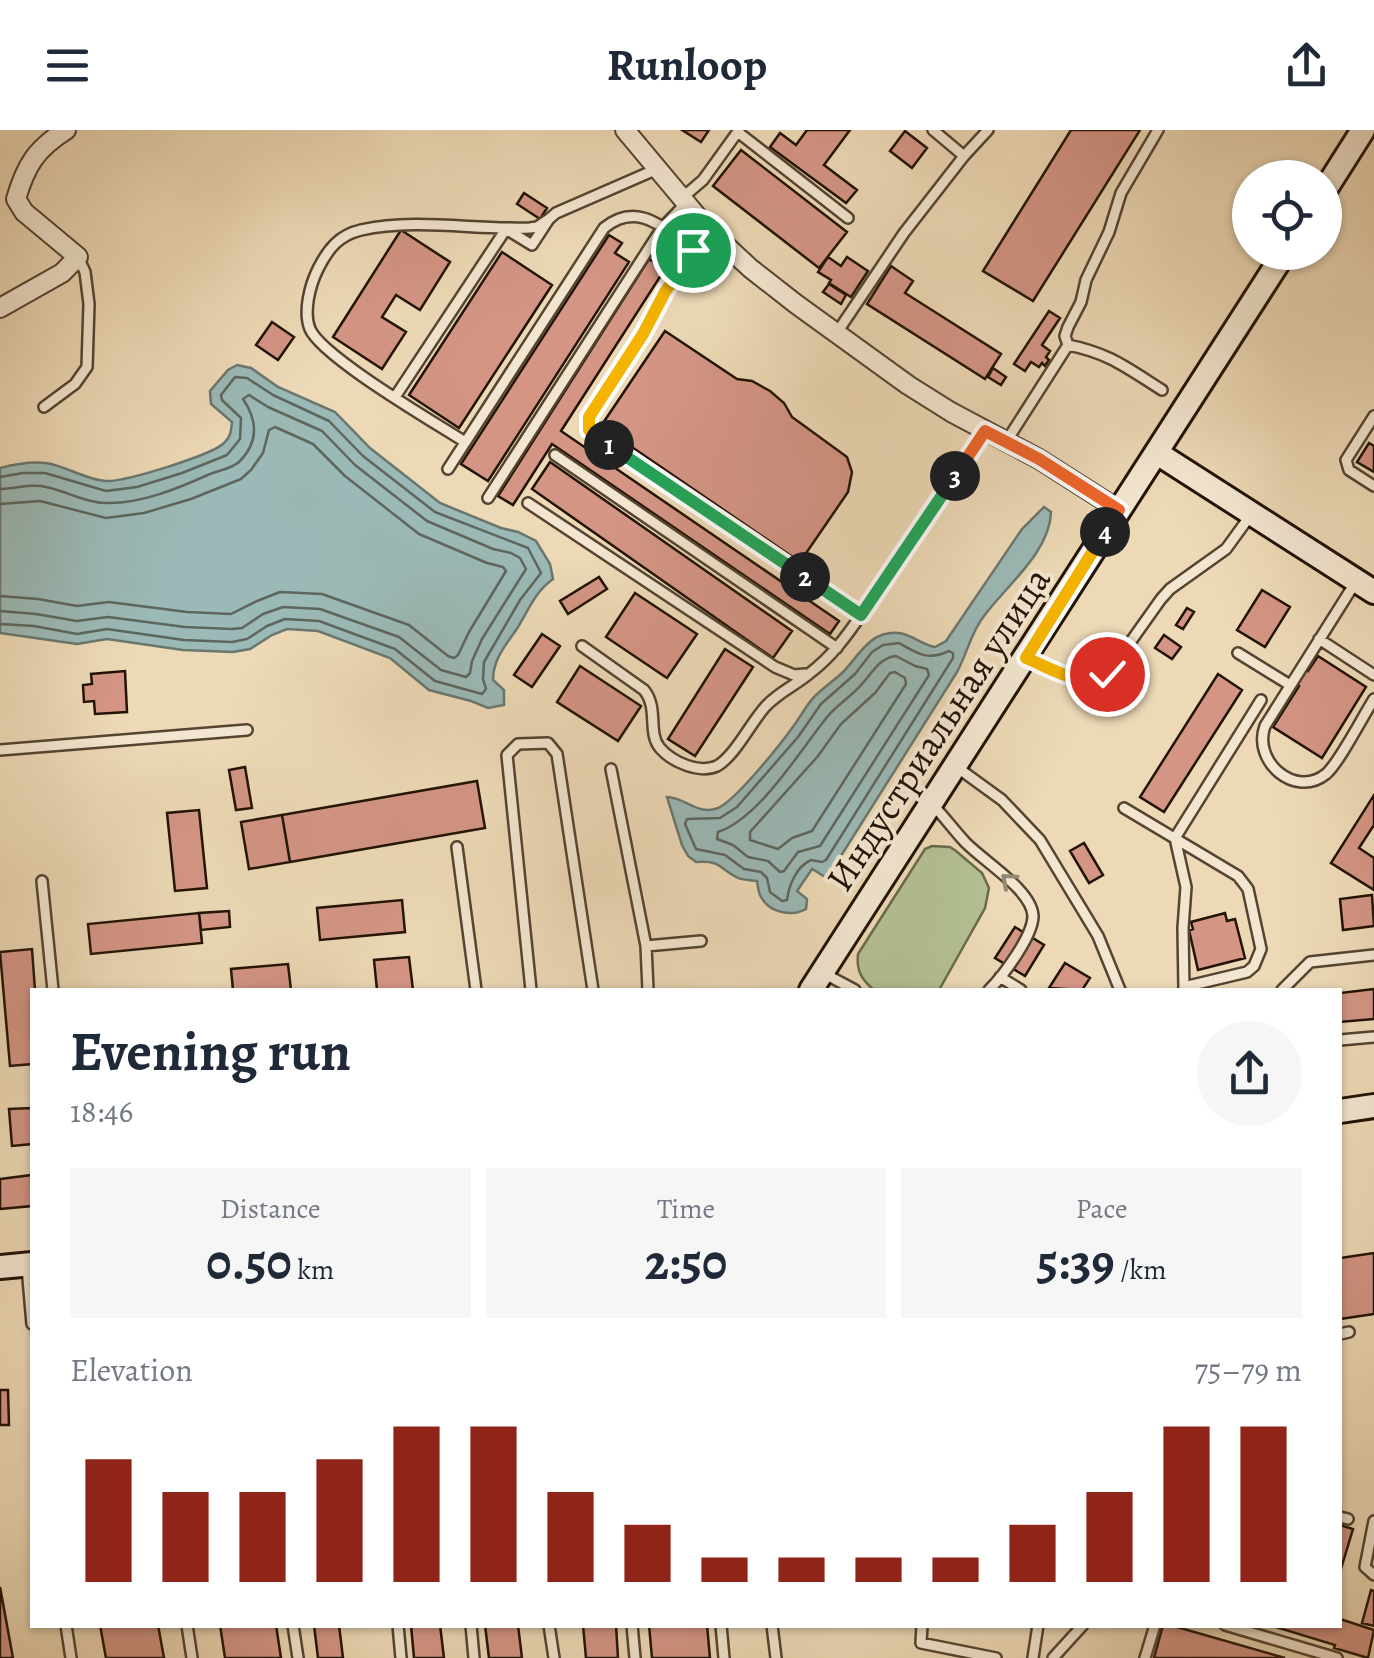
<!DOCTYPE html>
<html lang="en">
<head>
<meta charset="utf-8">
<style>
  :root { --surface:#fff; --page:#f6f6f7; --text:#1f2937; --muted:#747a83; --accent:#8f2418 }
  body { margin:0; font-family:Alegreya,serif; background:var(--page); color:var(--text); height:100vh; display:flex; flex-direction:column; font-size:38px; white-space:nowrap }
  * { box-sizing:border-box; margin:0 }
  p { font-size:32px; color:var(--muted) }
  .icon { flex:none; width:55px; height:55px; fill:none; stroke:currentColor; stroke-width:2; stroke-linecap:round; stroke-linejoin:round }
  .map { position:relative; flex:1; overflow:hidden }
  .drawer { position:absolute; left:30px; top:858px; width:1312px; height:640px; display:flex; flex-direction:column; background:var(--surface); border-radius:0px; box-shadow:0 2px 8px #0004 }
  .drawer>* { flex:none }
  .tools { position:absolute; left:1232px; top:30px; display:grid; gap:20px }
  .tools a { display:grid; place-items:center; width:110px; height:110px; border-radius:50%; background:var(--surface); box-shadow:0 2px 8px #0004; font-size:50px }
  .pin { position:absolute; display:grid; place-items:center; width:85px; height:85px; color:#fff; margin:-42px; border:5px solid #fff; border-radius:50%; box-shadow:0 2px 10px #0007 }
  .km { position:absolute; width:50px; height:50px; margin:-25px; border-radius:50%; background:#222; color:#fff; font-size:28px; line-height:50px; text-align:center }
  .round { display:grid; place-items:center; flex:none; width:105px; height:105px; border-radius:52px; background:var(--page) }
  .summary { display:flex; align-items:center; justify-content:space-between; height:170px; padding:0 40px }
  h1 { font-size:55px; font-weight:600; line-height:75px }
  .metrics { display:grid; grid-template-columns:repeat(3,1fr); gap:15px; height:170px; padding:10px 40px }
  .metrics div { display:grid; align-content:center; border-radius:0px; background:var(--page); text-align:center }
  .metrics b { font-size:50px; font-weight:600 }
  .metrics small { font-size:28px; font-weight:400 }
  .metrics p { font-size:28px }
  .chart { height:280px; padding:20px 40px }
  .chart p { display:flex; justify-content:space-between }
  .chart svg { width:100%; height:180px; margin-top:10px; stroke:var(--accent); stroke-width:6 }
  header { display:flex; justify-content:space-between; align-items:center; height:130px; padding:0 40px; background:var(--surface); font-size:45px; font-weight:600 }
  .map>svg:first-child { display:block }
  .green { fill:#b3c092; stroke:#6a6a4c; stroke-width:2.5 }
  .water { fill:#9bb9b6; stroke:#6a776f; stroke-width:2.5 }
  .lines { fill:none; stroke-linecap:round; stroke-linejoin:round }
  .shore { stroke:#5e665e; stroke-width:2.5 }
  .building { fill:#d49585; stroke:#211305; stroke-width:2.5 }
  .service-casing { stroke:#544431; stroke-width:14 }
  .minor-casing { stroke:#544431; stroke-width:22 }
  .secondary-casing { stroke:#211305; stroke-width:28 }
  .service { stroke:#f3e6d0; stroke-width:9 }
  .minor { stroke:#f3e6d0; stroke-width:18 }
  .secondary { stroke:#f3e6d0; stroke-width:22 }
  .oneway { stroke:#948775 }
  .split-1-casing { stroke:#fff; stroke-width:20 }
  .split-2-casing { stroke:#fff; stroke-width:20 }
  .split-3-casing { stroke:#fff; stroke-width:20 }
  .split-4-casing { stroke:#fff; stroke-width:20 }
  .split-5-casing { stroke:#fff; stroke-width:20 }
  .split-1 { stroke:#f5b400; stroke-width:12 }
  .split-2 { stroke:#22a559; stroke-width:12 }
  .split-3 { stroke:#22a559; stroke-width:12 }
  .split-4 { stroke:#f0652b; stroke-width:12 }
  .split-5 { stroke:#f5b400; stroke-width:12 }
  .labels { text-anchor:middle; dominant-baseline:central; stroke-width:8; stroke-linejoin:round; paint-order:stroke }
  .street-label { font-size:38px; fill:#211305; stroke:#f3e6d0 }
</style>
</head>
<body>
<header><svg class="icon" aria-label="menu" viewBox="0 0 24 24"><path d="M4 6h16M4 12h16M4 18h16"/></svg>Runloop<svg class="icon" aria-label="share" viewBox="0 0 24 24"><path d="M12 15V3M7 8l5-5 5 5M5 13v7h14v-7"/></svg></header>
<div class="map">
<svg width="1374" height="1528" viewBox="0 0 1374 1528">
  <rect width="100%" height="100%" fill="#edd9b6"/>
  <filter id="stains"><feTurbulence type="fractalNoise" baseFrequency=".002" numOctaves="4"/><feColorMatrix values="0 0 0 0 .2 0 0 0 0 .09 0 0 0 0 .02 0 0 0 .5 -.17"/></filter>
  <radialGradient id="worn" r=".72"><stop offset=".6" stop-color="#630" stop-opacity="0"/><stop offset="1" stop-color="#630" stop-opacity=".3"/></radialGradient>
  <path class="green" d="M932,716L950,717L956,721L982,743L989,758L985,778L939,860H874C862,850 856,841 858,824L925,719Z"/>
  <path class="water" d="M237,235L251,238L278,257L335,282L370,318L440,373L501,398L518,402L536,411L550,434L553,449C535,462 529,479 518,497C507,514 493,528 493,550L504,560V575L488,578L471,571L429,560L390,528L318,501L287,499L272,505L250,519L233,522L183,520L107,509L77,514L0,503V338C15,334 31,331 46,333C66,336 86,350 106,351C125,352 212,325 224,313C231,307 231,300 232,292L211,274L210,261L228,240Z
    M1044,377L1051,382C1050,422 1006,456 984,486C971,502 967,524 957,542L827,748L812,739L797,761L807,769L806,779C792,787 770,783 761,767C758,762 758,756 757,751C752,750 742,750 738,748C719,739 722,730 696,732L688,726L682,715L667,667C685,667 697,686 718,678C735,671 780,615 792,598C800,588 806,575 815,566C824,557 835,550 844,541C860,524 871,500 899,503C911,504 922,515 935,517L946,511L1022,399Z"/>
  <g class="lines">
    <path class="shore" d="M0,347L23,343H45L106,361L137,357L182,343L227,325L240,309L241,288L222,270L221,265L235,247L247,248L273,265L329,291L363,326L435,382L528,418L541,443L520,470L484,532L483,549L486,559L482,564L435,551L395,519L319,491L285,489L267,496L247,509L232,512L184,510L107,499L77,504L34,496L0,494
      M0,359C16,359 30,353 46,357C66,361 86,373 106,373C141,374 179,358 210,344C220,340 231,339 239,332C259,312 258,291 243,269L249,265L268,277L322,301L355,335L427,391L493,419L511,423L520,428L526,439L482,509L472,531L470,543L466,547L441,540L399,507L320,479L283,477L263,484L242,498L232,499L185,497L108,487L77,491L36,484L0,481
      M0,374L40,371L106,388L144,383L191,369L241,349L251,340L263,323L269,300L275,297L313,314L345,346L419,404L487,433L503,437L506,441L469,502L458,525L454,528L448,526L409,495L322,464L280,462L257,471L231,484L187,482L109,472L77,476L38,469L0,466
      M899,513C918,524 928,531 949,521L953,523V528L826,730L822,732L811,730C796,737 789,755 787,770L782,771L770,762L767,748L761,742L744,739L725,725L696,719L685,694L687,689L720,688L737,677L798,607L821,574L855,544L872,522L883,515Z
      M896,526L915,536L927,539L929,545L820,716L798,722L784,741L780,742L768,731L748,727L733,715L717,709L718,702C760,688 800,620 828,586C838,574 852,566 862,554C873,542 879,528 896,526Z
      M895,542L905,548L906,554L812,701L792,708L778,719L750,710V702L818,626L841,594L875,563L890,543Z"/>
  </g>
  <path class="building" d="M682,0H709L701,12Z
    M807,0H850L824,35L857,60L846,73L770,17L780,3L796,15Z
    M1071,0H1140L1033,171L983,141Z
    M905,1L927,18L912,38L890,21Z
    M741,20L847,102L819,138L713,56Z
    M524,63L547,78L540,89L517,74Z
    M401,100L450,132L420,180L396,165L382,187L406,202L382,239L333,207Z
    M609,105L622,113L615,123L629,132L488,351L461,334Z
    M502,122L552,155L459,298L409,265Z
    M828,127L841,136L847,127L868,141L851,167L829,153L831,150L818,142Z
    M649,129L665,139L561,301L839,491L830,504L552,314L513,375L498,366Z
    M891,136L913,151L905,163L1001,224L985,249L867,174Z
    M829,154L846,165L841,174L823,162Z
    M1049,181L1060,188L1042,215L1050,221L1046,227L1049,230L1045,236L1042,233L1039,237L1031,232L1025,241L1014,234Z
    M272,192L294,207L278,230L256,215Z
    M665,201L737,249L752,251L770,261L784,273L792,287L847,327L852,342L848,362L800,432L601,296Z
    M993,238L1006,247L1001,255L988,247Z
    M1369,313L1374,316V342L1357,332Z
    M550,332L792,501L773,528L532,359Z
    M599,447L607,459L568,484L560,471Z
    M1262,460L1290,477L1265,517L1237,500Z
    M635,463L697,504L667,548L606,507Z
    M1187,478L1194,482L1183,499L1176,495Z
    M542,504L560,516L532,557L514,545Z
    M1164,505L1181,517L1172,529L1155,518Z
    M725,519L753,537L695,626L668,609Z
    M1318,526L1366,557L1322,628L1273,597L1299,556L1294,554L1304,538L1308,541Z
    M580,536L641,576L618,611L557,572Z
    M125,541L127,582L95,584L94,571L84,572L83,555L92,554L91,544Z
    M1218,544L1242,560L1164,682L1140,667Z
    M245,637L252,678L236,680L229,640Z
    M477,651L485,698L290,732L282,685Z
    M1374,665V695L1359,718L1374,728V760L1331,733Z
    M199,680L207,758L175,761L167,683Z
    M282,685L290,732L249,739L241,692Z
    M1084,713L1103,745L1089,753L1070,721Z
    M1372,765L1374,796L1343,800L1340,769Z
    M402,770L405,802L320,810L317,778Z
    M229,781L230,797L201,800L199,783Z
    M199,783L202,813L91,824L88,794Z
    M1225,783L1227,791L1235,789L1245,828L1198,840L1189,800L1193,799L1191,792Z
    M1015,797L1044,815L1025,846L995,828Z
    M32,819L35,860H32V934L10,936L0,822Z
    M409,827L413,860H377L374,830Z
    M1065,833L1090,848L1082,860L1049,858Z
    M288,834L291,860H233L231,839Z
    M1374,859V889L1340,892V863Z
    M32,978V1014L12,1016L9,979Z
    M32,1045V1076L0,1079V1049Z
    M1374,1123V1184L1340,1189V1128Z
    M0,1260H8L9,1295H0Z
    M1340,1395L1353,1399L1340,1442Z
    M0,1457L13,1528H0Z
    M1371,1460L1374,1461V1496L1362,1493Z
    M1340,1489L1374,1500L1368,1528L1334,1518L1335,1515L1269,1495H1340Z
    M100,1495H158L164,1528H106Z
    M220,1495H276L281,1528H225Z
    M314,1495H339L343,1528H318Z
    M411,1495H440L444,1528H414Z
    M485,1495H518L522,1528H489Z
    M583,1495H616L618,1528H586Z
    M649,1495H707L710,1528H652Z
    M1163,1495H1170L1285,1528H1154Z"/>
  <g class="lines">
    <g class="service-casing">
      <path id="service" d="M933,0L964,26
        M739,3L848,88
        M682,68L703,50L739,0
        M707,98C666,160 630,224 589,287V300L594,306L861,485L985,301
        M836,204L904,103L964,26L988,0
        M1068,215C1109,223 1127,238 1162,260
        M395,267L506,99L532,115L549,89L556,83L657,39
        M44,277L75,254L87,237L89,174L85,142L78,127
        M1374,286L1346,330L1349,340L1374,356
        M465,312C434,292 322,227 310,199C303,182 310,155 318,139C328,119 339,105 361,100C417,88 474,100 530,98L537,97L549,89
        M1006,312L1068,215L1065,206L1068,197L1081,172L1086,150L1109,102L1121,63L1158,0
        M555,325L837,518
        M448,339L604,98C638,70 664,99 693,119
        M488,368L662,98L686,73
        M528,373L775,537L794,545L805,544
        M1355,453L1265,596C1252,631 1295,669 1326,644C1339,633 1363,586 1374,569
        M1319,509L1374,545
        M582,516L644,560C659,578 647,603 660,618C672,632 699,644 717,636C735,626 751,592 766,576C779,562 796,555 810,543C831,527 846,507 861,485
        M1238,523L1290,555
        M1026,528C1051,538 1082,560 1107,545L1161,469L1170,459L1226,419L1250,386
        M0,620L247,600
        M958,638L1002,670L1040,710L1098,806L1120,860
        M611,639L646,816L648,860
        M934,676C945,688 954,700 965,712C983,731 1032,760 1033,786C1033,806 1003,846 989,860
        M1124,678L1238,746L1248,759L1261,819L1254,836L1247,842L1184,857
        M457,717L476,860
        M42,751L53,860
        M646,816L701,811
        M825,844L855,860
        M1000,847L1021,860
        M531,860L507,625L518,614L548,613L557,624L593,860
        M1184,860L1183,798L1186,757L1175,708L1261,570
        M1282,860L1310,832L1374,825
        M1340,910L1374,907
        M27,1137L32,1194
        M1340,1204L1349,1202
        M1340,1387L1348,1389
        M1374,1391L1365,1437L1374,1445
        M66,1495L71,1528
        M187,1495L192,1528
        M293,1495L298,1528
        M398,1495L401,1528
        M471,1495L474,1528
        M549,1495L554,1528
        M632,1495L635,1528
        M721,1495L724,1528
        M772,1495L776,1528
        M922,1495L921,1513L996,1528
        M1225,1495L1337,1528
        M1033,1528L1038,1495
        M1053,1528L1083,1495
        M1145,1528L1155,1495"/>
    </g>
    <g class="minor-casing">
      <path id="minor" d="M625,0L707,98L750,138L796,174L908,255L951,282L1039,329L1119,380
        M0,178L62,143L78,127L24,82L16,69C26,35 36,19 66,0"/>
    </g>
    <g class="secondary-casing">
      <path id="secondary" d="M1325,60L1363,0
        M1157,323L1374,462
        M811,860L1285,122
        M1340,981L1374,976
        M0,1137L32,1134"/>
    </g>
    <use href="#service" class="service"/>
    <use href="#minor" class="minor"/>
    <use href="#secondary" class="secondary"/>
  </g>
  <defs><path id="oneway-chevron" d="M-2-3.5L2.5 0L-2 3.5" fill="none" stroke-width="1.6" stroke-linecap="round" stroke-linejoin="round" transform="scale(2.5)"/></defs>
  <use class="oneway" href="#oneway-chevron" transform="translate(1008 750) rotate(-139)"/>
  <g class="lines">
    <g class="split-1-casing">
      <path id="split-1" d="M609,315L589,300V287L643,204L665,162L693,120"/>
    </g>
    <g class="split-2-casing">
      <path id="split-2" d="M609,315L805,447"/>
    </g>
    <g class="split-3-casing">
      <path id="split-3" d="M805,447L861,485L955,346"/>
    </g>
    <g class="split-4-casing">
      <path id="split-4" d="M955,346L985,301L1039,329L1119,380L1105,402"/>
    </g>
    <g class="split-5-casing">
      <path id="split-5" d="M1105,402L1026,528C1051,538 1082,560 1107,544"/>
    </g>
    <use href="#split-1" class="split-1"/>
    <use href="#split-2" class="split-2"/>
    <use href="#split-3" class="split-3"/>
    <use href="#split-4" class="split-4"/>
    <use href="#split-5" class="split-5"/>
  </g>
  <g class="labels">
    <g class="street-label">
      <text transform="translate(938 599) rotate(-57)">Индустриальная улица</text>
    </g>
  </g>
  <rect width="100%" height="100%" filter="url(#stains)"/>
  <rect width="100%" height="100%" fill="url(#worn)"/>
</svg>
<div class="tools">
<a><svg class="icon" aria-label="locate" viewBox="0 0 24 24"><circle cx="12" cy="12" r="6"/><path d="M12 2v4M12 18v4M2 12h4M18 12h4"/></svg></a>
</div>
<div class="pin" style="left:693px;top:120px;background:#1e9e55"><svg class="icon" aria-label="arrive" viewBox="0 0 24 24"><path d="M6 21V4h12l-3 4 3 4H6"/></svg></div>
<div class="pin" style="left:1107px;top:544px;background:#d93025"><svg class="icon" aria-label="check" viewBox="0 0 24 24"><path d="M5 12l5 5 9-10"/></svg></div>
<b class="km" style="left:609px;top:315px">1</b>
<b class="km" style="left:805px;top:447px">2</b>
<b class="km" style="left:955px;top:346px">3</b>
<b class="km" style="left:1105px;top:402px">4</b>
<section class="drawer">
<div class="summary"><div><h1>Evening run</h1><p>18:46</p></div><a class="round"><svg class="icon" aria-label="share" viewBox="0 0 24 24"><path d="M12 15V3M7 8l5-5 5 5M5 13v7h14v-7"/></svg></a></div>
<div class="metrics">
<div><p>Distance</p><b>0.50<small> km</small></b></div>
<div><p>Time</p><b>2:50</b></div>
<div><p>Pace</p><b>5:39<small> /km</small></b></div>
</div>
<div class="chart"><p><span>Elevation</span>75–79 m</p>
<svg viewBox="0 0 160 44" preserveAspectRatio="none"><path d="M5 44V14M15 44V22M25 44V22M35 44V14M45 44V6M55 44V6M65 44V22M75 44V30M85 44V38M95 44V38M105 44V38M115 44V38M125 44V30M135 44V22M145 44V6M155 44V6"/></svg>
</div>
</section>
</div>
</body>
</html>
